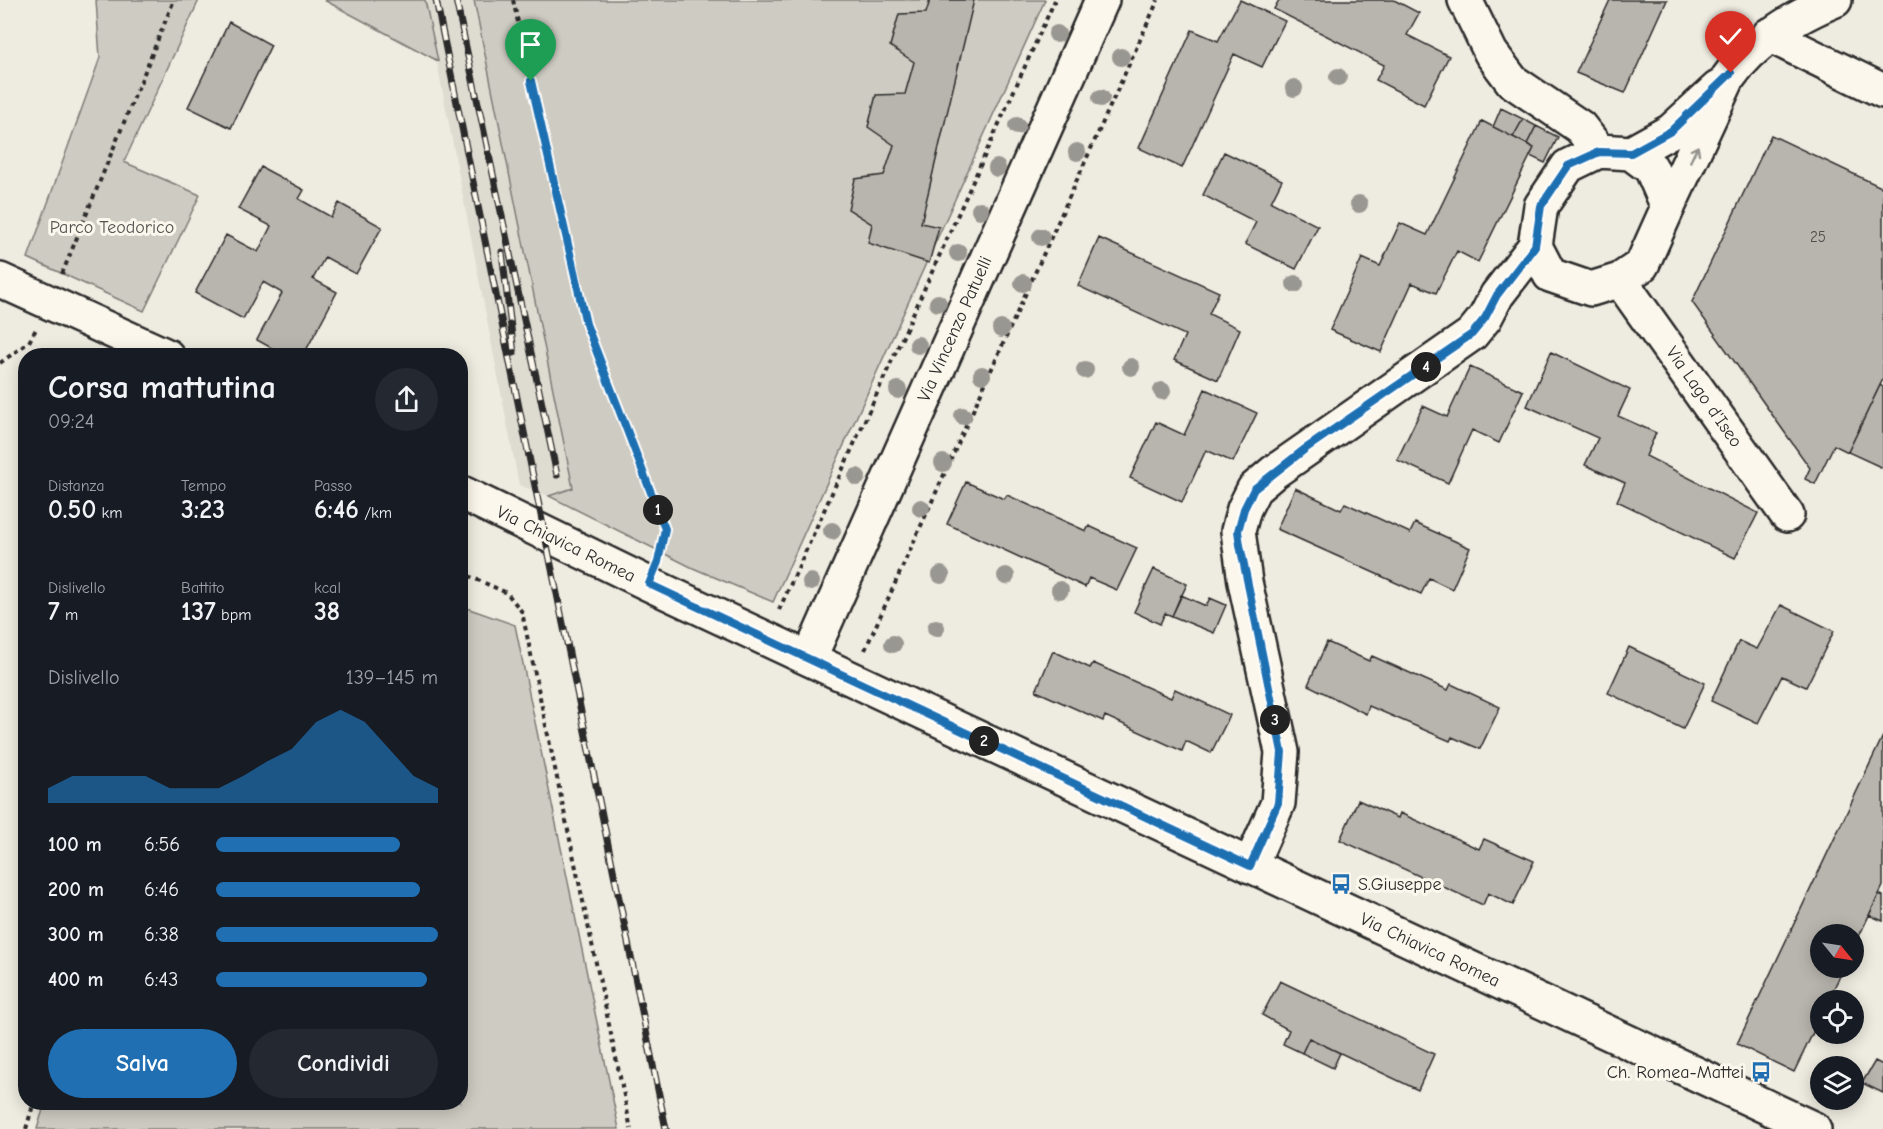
<!DOCTYPE html>
<html lang="it">
<head>
<meta charset="utf-8">
<style>
  :root { --surface:#171b24; --page:#242831; --text:#f1f3f6; --muted:#9ea1a6; --accent:#1f6fb2 }
  body { margin:0; font-family:"Comic Neue",sans-serif; background:var(--page); color:var(--text); height:100vh; display:flex; flex-direction:column; font-size:22px; white-space:nowrap }
  * { box-sizing:border-box; margin:0 }
  p { font-size:20px; color:var(--muted) }
  .icon { flex:none; width:33px; height:33px; fill:none; stroke:currentColor; stroke-width:2; stroke-linecap:round; stroke-linejoin:round }
  .map { position:relative; flex:1; overflow:hidden }
  .details { position:absolute; left:18px; top:348px; width:450px; height:762px; display:flex; flex-direction:column; background:var(--surface); border-radius:24px; box-shadow:0 3px 15px #0003 }
  .details>* { flex:none }
  .needle { width:39px; rotate:120deg }
  .controls { position:absolute; left:1810px; top:924px; display:grid; gap:12px }
  .controls a { display:grid; place-items:center; width:54px; height:54px; border-radius:50%; background:var(--surface); box-shadow:0 3px 15px #0003; font-size:30px }
  .pin { position:absolute; display:grid; place-items:center; width:51px; height:51px; color:#fff; margin:-62px -26px; border-radius:50% 50% 50% 0; rotate:-45deg; box-shadow:0 0 6px #0007 }
  .pin .icon { rotate:45deg }
  .km { position:absolute; width:30px; height:30px; margin:-15px; border-radius:50%; background:#222; color:#fff; font-size:16px; line-height:30px; text-align:center }
  .round { display:grid; place-items:center; flex:none; width:63px; height:63px; border-radius:32px; background:var(--page) }
  .head { display:flex; align-items:center; justify-content:space-between; height:102px; padding:0 30px }
  h1 { font-size:33px; font-weight:700; line-height:45px }
  .metrics { display:grid; grid-template-columns:repeat(3,1fr); gap:9px; height:102px; padding:6px 30px }
  .metrics div { display:grid; align-content:center }
  .metrics b { font-size:26px; font-weight:700 }
  .metrics small { font-size:16px; font-weight:400 }
  .metrics p { font-size:16px }
  .chart { height:168px; padding:12px 30px }
  .chart p { display:flex; justify-content:space-between }
  .chart svg { width:100%; height:108px; margin-top:6px; fill:var(--accent); opacity:.7 }
  .cta { display:flex; gap:12px; margin-top:auto; padding:12px 30px }
  .cta a { flex:1; height:69px; border-radius:36px; background:var(--accent); color:#fff; font-size:24px; font-weight:700; line-height:69px; text-align:center }
  .cta a+a { background:var(--page); color:var(--text) }
  ul { padding:0 30px; list-style:none; font-size:20px }
  li { display:grid; grid-template-columns:96px 72px 1fr; align-items:center; height:45px }
  li i { height:15px; border-radius:8px; background:var(--accent) }
  .map>svg:first-child { display:block }
  .built { fill:#dedbd1 }
  .green { fill:#cecbc2; stroke:#7c7b76; stroke-width:1.5 }
  .building { fill:#b8b5ae; stroke:#2b2b2b; stroke-width:1.5 }
  .lines { fill:none; stroke-linecap:round; stroke-linejoin:round }
  .minor-casing { stroke:#2b2b2b; stroke-width:38 }
  .path { stroke:#2b2b2b; stroke-width:4; stroke-dasharray:4.5 4.5; stroke-linecap:butt }
  .minor { stroke:#fbf7ec; stroke-width:33 }
  .rail-casing { stroke:#2b2b2b; stroke-width:7 }
  .rail { stroke:#fbf7ec; stroke-width:4.5; stroke-dasharray:14; stroke-linecap:butt }
  .tree { fill:#999791 }
  .oneway { stroke:#93918c }
  .route-casing { stroke:#fff; stroke-width:12 }
  .route { stroke:#1f6fb2; stroke-width:8 }
  .labels { text-anchor:middle; dominant-baseline:central; stroke-width:6; stroke-linejoin:round; paint-order:stroke }
  .number-label { font-size:15px; fill:#4e4e4c }
  .park-label { font-size:18px; fill:#545351; stroke:#fbf7ec }
  .street-label { font-size:18px; fill:#2b2b2b; stroke:#fbf7ec }
  .poi-label { font-size:18px; fill:#2b2b2b; stroke:#fbf7ec; text-anchor:start }
</style>
</head>
<body>
<div class="map">
<svg width="1883" height="1129" viewBox="0 0 1883 1129">
  <rect width="100%" height="100%" fill="#eeebe0"/>
  <filter id="ink" filterUnits="userSpaceOnUse"><feTurbulence type="fractalNoise" baseFrequency=".0167" numOctaves="2"/><feDisplacementMap in="SourceGraphic" scale="12" xChannelSelector="R" yChannelSelector="G"/><feConvolveMatrix kernelMatrix="1 2 1 2 8 2 1 2 1" color-interpolation-filters="sRGB"/></filter>
  <g filter="url(#ink)">
    <path class="built" d="M425,0H474L573,489L549,496L519,485Z"/>
    <path class="green" d="M96,0H199L124,162L200,195L144,311L28,258L100,58Z
      M324,0H425L438,61Z
      M474,0H1045L773,602L693,568L549,496L573,488Z
      M461,606L515,625L619,1129H37L45,1103L460,1102Z"/>
    <path class="building" d="M930,0H974L921,223L939,227L929,263L868,243L872,224L848,209L855,179L884,175L894,145L868,127L876,95L905,94L914,62L890,46L899,14L926,13Z
      M1240,0L1285,21L1262,67L1234,54L1182,168L1139,148L1192,30L1218,41Z
      M1279,0H1394L1419,13L1407,35L1449,56L1424,105L1376,80L1384,65L1274,9Z
      M1610,0H1667L1625,93L1576,73Z
      M229,22L271,45L231,128L188,107Z
      M1501,108L1523,119L1513,137L1493,127Z
      M1523,119L1536,126L1527,144L1513,137Z
      M1482,121L1534,148L1478,262L1457,251L1436,293L1412,283L1381,352L1330,330L1362,258L1380,266L1400,223L1427,235Z
      M1536,126L1558,137L1545,163L1530,156L1534,148L1527,144Z
      M1771,135L1881,187L1883,183V379L1848,452L1834,445L1815,484L1805,479L1810,468L1692,302Z
      M1224,152L1282,180L1271,202L1318,226L1296,269L1245,244L1256,222L1203,195Z
      M261,167L304,190L299,199L331,217L339,203L382,227L356,274L325,257L313,279L337,292L303,356H286L257,340L282,293L263,282L243,319L195,293L226,235L258,252L271,226L238,209Z
      M1099,238L1219,292L1209,314L1240,329L1218,380L1174,360L1185,335L1078,286Z
      M1551,352L1630,390L1618,416L1656,433L1646,456L1758,513L1735,558L1617,501L1625,483L1585,465L1598,438L1527,406Z
      M1470,367L1523,391L1499,443L1472,430L1448,483L1397,460L1423,406L1447,417Z
      M1880,385L1883,387V468L1848,452Z
      M1205,389L1257,413L1233,462L1206,450L1182,502L1130,478L1156,422L1184,435Z
      M966,482L1004,499L1007,495L1086,531L1089,526L1137,548L1117,590L1089,578L1085,587L947,524Z
      M1295,488L1341,510L1345,503L1410,533L1415,523L1470,548L1452,589L1429,578L1421,594L1277,529Z
      M1154,569L1187,584L1172,616L1165,613L1160,624L1134,612Z
      M1181,595L1206,606L1210,598L1226,605L1214,633L1172,616Z
      M1781,605L1834,631L1806,687L1782,676L1758,723L1711,701L1739,641L1757,649Z
      M1327,642L1369,661L1372,656L1448,690L1451,684L1500,707L1480,749L1452,737L1450,741L1369,706L1366,714L1308,685Z
      M1629,647L1705,683L1683,729L1608,693Z
      M1053,651L1090,668L1093,663L1171,698L1175,689L1230,715L1211,753L1186,741L1182,751L1105,716L1103,721L1036,691Z
      M1883,736V886L1854,947V934H1821V968H1844L1828,1000H1821V1016L1794,1072L1737,1044Z
      M1358,800L1398,818L1400,813L1479,849L1484,839L1534,861L1513,905L1488,893L1483,905L1340,840Z
      M1879,894L1883,896V921L1869,915Z
      M1280,981L1434,1054L1418,1090L1309,1038L1302,1053L1283,1044L1289,1030L1262,1015Z
      M1309,1038L1340,1053L1333,1068L1302,1053Z
      M1875,1061L1883,1065V1093L1862,1083Z"/>
    <g class="lines">
      <g class="minor-casing">
        <path id="minor" d="M1465,0L1491,53L1512,81L1580,127L1599,151
          M1769,35L1883,91
          M1631,153L1671,131L1718,88
          M1668,207L1728,78C1754,41 1794,17 1835,0
          M0,280L167,356
          M1620,280L1787,515
          M460,492L649,584L1814,1129
          M809,659L1102,0
          M1250,866L1278,803L1282,752L1245,582L1238,531L1244,509L1254,489L1274,472L1472,334L1485,318L1497,295L1535,246L1541,206L1568,166L1599,151L1631,153L1651,168L1668,207L1642,265L1620,280L1591,289L1550,275L1535,246"/>
      </g>
      <path class="path" d="M513,0L586,324L665,529L659,555
        M62,274L174,0
        M0,363L29,342L36,329
        M460,572L507,593L522,612L631,1129
        M779,610L1055,0
        M865,650L1158,0
        M26,1129L34,1102"/>
      <use href="#minor" class="minor"/>
      <g class="rail-casing">
        <path id="rail" d="M436,0L666,1129
          M456,0L557,475
          M502,252L514,353"/>
      </g>
      <use href="#rail" class="rail"/>
    </g>
    <g class="tree">
      <circle cx="1057" cy="34" r="9"/>
      <circle cx="1121" cy="57" r="9"/>
      <circle cx="1338" cy="77" r="9"/>
      <circle cx="1294" cy="88" r="9"/>
      <circle cx="1101" cy="98" r="9"/>
      <circle cx="1017" cy="126" r="9"/>
      <circle cx="1077" cy="152" r="9"/>
      <circle cx="997" cy="168" r="9"/>
      <circle cx="1359" cy="204" r="9"/>
      <circle cx="980" cy="210" r="9"/>
      <circle cx="1041" cy="237" r="9"/>
      <circle cx="958" cy="253" r="9"/>
      <circle cx="1023" cy="283" r="9"/>
      <circle cx="1295" cy="284" r="9"/>
      <circle cx="938" cy="303" r="9"/>
      <circle cx="1001" cy="329" r="9"/>
      <circle cx="918" cy="345" r="9"/>
      <circle cx="1131" cy="367" r="9"/>
      <circle cx="1085" cy="370" r="9"/>
      <circle cx="982" cy="375" r="9"/>
      <circle cx="898" cy="390" r="9"/>
      <circle cx="1162" cy="391" r="9"/>
      <circle cx="963" cy="416" r="9"/>
      <circle cx="943" cy="463" r="9"/>
      <circle cx="857" cy="477" r="9"/>
      <circle cx="921" cy="508" r="9"/>
      <circle cx="832" cy="531" r="9"/>
      <circle cx="941" cy="575" r="9"/>
      <circle cx="1006" cy="576" r="9"/>
      <circle cx="811" cy="582" r="9"/>
      <circle cx="1060" cy="590" r="9"/>
      <circle cx="936" cy="628" r="9"/>
      <circle cx="893" cy="644" r="9"/>
    </g>
    <defs><path id="oneway-shaft" d="M-6 0H5M1.5-3L5.5 0L1.5 3" fill="none" stroke-width="1.6" stroke-linecap="round" stroke-linejoin="round" transform="scale(1.5)"/></defs>
    <use class="oneway" href="#oneway-shaft" transform="translate(1694 154) rotate(-64)"/>
  </g>
  <g class="lines" filter="url(#ink)">
    <g class="route-casing">
      <path id="route" d="M531,81L586,324L665,529L658,562L649,584L1250,866L1278,803L1282,752L1240,545L1238,531L1244,509L1254,489L1305,449L1472,334L1485,318L1497,295L1535,246L1541,206L1568,166L1599,152L1631,153L1671,131L1731,73"/>
    </g>
    <use href="#route" class="route"/>
  </g>
  <defs>
    <g id="bus-bare" transform="scale(1.62)"><path d="M-5-6H5V4H4V6H2V4H-2V6H-4V4H-5ZM-3.5-4V0h7V-4ZM-3.5 1.2v1.5H-2V1.2ZM2 1.2v1.5H3.5V1.2Z" fill="#1f6fb2" stroke="#fbf7ec" stroke-width="2.5" paint-order="stroke"/></g>
  </defs>
  <g fill-rule="evenodd">
    <use href="#bus-bare" x="1341" y="884"/>
    <use href="#bus-bare" x="1761" y="1072"/>
  </g>
  <g class="labels">
    <g class="number-label">
      <text x="1818" y="237">25</text>
    </g>
    <g class="park-label">
      <text x="112" y="227">Parco Teodorico</text>
    </g>
    <g class="street-label">
      <text transform="translate(955 329) rotate(-66)">Via Vincenzo Patuelli</text>
      <text transform="translate(1704 397) rotate(55)">Via Lago d'Iseo</text>
      <text transform="translate(566 544) rotate(26)">Via Chiavica Romea</text>
      <text transform="translate(1430 950) rotate(25)">Via Chiavica Romea</text>
    </g>
    <g class="poi-label">
      <text x="1358" y="884">S.Giuseppe</text>
      <text x="1744" y="1072" text-anchor="end">Ch. Romea-Mattei</text>
    </g>
  </g>
</svg>
<div class="controls">
<a><svg class="needle" viewBox="-14 -14 28 28"><path d="M0-13l5 13h-10z" fill="#e53935"/><path d="M0 13l5-13h-10z" fill="#9ea1a6"/></svg></a>
<a><svg class="icon" aria-label="locate" viewBox="0 0 24 24"><circle cx="12" cy="12" r="6"/><path d="M12 2v4M12 18v4M2 12h4M18 12h4"/></svg></a>
<a><svg class="icon" aria-label="layers" viewBox="0 0 24 24"><path d="M12 4l9 5-9 5-9-5zM3 14l9 5 9-5"/></svg></a>
</div>
<div class="pin" style="left:531px;top:81px;background:#1e9e55"><svg class="icon" aria-label="arrive" viewBox="0 0 24 24"><path d="M6 21V4h12l-3 4 3 4H6"/></svg></div>
<div class="pin" style="left:1731px;top:73px;background:#d93025"><svg class="icon" aria-label="check" viewBox="0 0 24 24"><path d="M5 12l5 5 9-10"/></svg></div>
<b class="km" style="left:658px;top:510px">1</b>
<b class="km" style="left:984px;top:741px">2</b>
<b class="km" style="left:1275px;top:720px">3</b>
<b class="km" style="left:1426px;top:367px">4</b>
<section class="details">
<div class="head"><div><h1>Corsa mattutina</h1><p>09:24</p></div><a class="round"><svg class="icon" aria-label="share" viewBox="0 0 24 24"><path d="M12 15V3M7 8l5-5 5 5M5 13v7h14v-7"/></svg></a></div>
<div class="metrics">
<div><p>Distanza</p><b>0.50<small> km</small></b></div>
<div><p>Tempo</p><b>3:23</b></div>
<div><p>Passo</p><b>6:46<small> /km</small></b></div>
</div>
<div class="metrics">
<div><p>Dislivello</p><b>7<small> m</small></b></div>
<div><p>Battito</p><b>137<small> bpm</small></b></div>
<div><p>kcal</p><b>38</b></div>
</div>
<div class="chart"><p><span>Dislivello</span>139–145 m</p>
<svg viewBox="0 0 160 44" preserveAspectRatio="none"><path d="M0 44V38L10 33L20 33L30 33L40 33L50 38L60 38L70 38L80 33L90 27L100 22L110 11L120 6L130 11L140 22L150 33L160 38V44z"/></svg>
</div>
<ul>
<li><b>100 m</b>6:56<i style="width:83%"></i></li>
<li><b>200 m</b>6:46<i style="width:92%"></i></li>
<li><b>300 m</b>6:38<i style="width:100%"></i></li>
<li><b>400 m</b>6:43<i style="width:95%"></i></li>
</ul>
<div class="cta"><a>Salva</a><a>Condividi</a></div>
</section>
</div>
</body>
</html>
